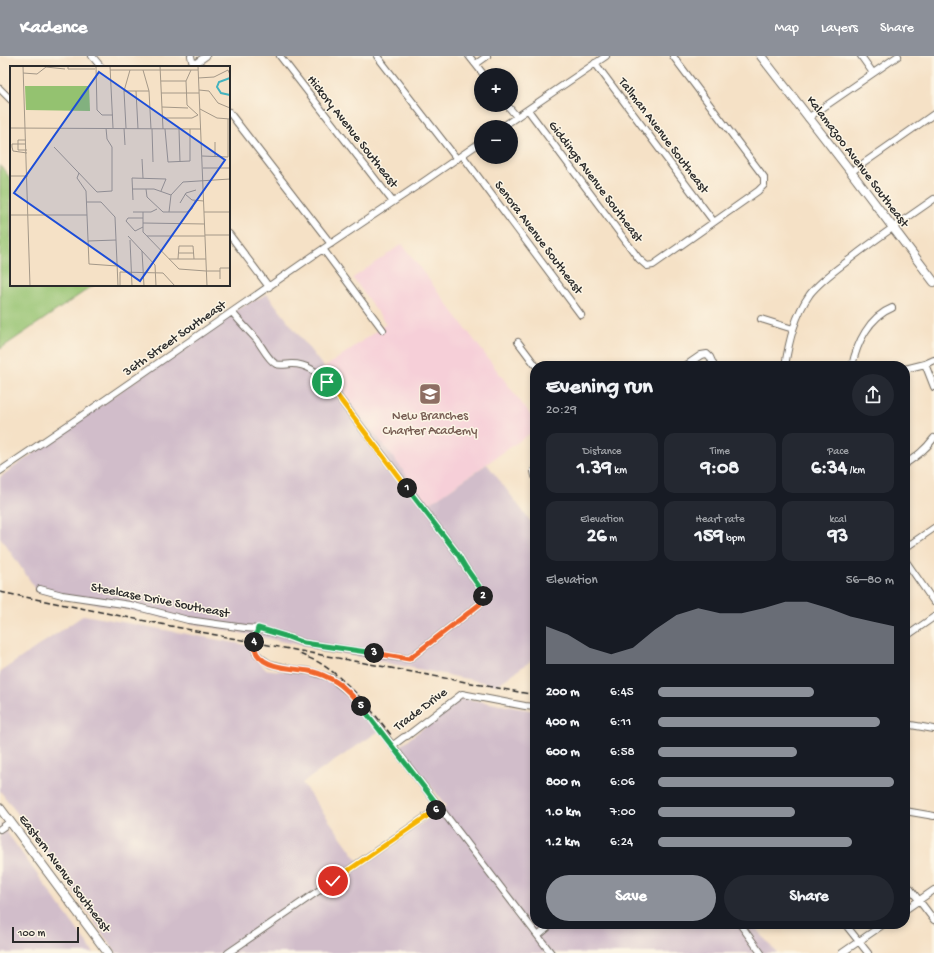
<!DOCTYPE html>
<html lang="en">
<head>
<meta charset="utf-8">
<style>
  :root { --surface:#171b24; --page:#242831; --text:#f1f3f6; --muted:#9ea1a6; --accent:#8c9099 }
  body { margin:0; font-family:"Gochi Hand",sans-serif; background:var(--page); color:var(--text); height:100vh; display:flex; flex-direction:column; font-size:15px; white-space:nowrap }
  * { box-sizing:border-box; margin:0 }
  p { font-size:13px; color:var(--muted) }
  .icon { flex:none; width:22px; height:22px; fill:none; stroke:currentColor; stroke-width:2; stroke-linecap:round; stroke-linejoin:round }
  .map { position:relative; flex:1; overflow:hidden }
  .panel { position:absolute; left:530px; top:305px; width:380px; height:568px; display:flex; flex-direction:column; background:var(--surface); border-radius:16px; box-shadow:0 2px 6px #0003 }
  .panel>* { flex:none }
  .buttons { position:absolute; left:474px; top:12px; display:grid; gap:8px }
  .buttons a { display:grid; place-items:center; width:44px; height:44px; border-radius:50%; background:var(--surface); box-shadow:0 2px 6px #0003; font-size:20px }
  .scale { position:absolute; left:12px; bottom:10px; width:67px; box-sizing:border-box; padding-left:4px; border:2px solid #2b2b2b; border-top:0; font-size:11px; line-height:14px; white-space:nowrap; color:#2b2b2b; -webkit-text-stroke:3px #fcf5e5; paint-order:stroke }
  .pin { position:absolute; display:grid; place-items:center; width:34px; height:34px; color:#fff; margin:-17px; border:2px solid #fff; border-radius:50%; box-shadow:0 1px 4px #0007 }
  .km { position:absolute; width:20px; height:20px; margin:-10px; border-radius:50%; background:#222; color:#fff; font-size:11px; line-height:20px; text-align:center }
  .round { display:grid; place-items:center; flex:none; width:42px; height:42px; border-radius:21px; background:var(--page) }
  .headline { display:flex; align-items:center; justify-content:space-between; height:68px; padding:0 16px }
  h1 { font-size:22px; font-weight:700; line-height:30px }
  .metrics { display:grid; grid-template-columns:repeat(3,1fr); gap:6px; height:68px; padding:4px 16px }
  .metrics div { display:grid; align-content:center; border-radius:10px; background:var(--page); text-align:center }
  .metrics b { font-size:20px; font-weight:700 }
  .metrics small { font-size:11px; font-weight:400 }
  .metrics p { font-size:11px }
  .chart { height:112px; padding:8px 16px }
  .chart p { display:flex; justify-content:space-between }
  .chart svg { width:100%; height:72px; margin-top:4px; fill:var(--accent); opacity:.7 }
  .cta { display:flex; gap:8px; margin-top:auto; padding:8px 16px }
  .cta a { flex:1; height:46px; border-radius:24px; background:var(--accent); color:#fff; font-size:16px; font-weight:700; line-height:46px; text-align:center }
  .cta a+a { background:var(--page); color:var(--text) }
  ul { padding:0 16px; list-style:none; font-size:13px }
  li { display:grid; grid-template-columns:64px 48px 1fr; align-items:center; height:30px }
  li i { height:10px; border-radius:5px; background:var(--accent) }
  header { display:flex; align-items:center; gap:24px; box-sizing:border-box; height:56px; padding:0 20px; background:var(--accent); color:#fff }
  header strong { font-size:19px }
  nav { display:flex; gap:22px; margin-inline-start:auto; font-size:14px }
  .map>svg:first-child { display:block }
  .built { fill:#f6cfd8 }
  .industrial { fill:#d1bdca }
  .green { fill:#94c270; stroke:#60764e }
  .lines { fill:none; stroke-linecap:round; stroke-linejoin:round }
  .minor-casing { stroke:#726b61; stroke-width:8 }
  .major-casing { stroke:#726b61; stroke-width:10 }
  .minor { stroke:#fff; stroke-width:6 }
  .major { stroke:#fff; stroke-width:8 }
  .rail { stroke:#2b2b2b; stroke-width:1.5; stroke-dasharray:6 3; stroke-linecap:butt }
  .split-1-casing { stroke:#fff; stroke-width:8 }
  .split-2-casing { stroke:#fff; stroke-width:8 }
  .split-3-casing { stroke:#fff; stroke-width:8 }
  .split-4-casing { stroke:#fff; stroke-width:8 }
  .split-5-casing { stroke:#fff; stroke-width:8 }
  .split-6-casing { stroke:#fff; stroke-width:8 }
  .split-7-casing { stroke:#fff; stroke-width:8 }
  .split-1 { stroke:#f5b400; stroke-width:5 }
  .split-2 { stroke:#22a559; stroke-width:5 }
  .split-3 { stroke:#f0652b; stroke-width:5 }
  .split-4 { stroke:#22a559; stroke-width:5 }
  .split-5 { stroke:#f0652b; stroke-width:5 }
  .split-6 { stroke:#22a559; stroke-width:5 }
  .split-7 { stroke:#f5b400; stroke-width:5 }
  .labels { text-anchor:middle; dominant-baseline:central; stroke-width:3; stroke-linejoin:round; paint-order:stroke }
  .street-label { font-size:13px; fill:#2b2b2b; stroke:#fcf5e5 }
  .education-label { font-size:13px; fill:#785e54; stroke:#fcf5e5 }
  .inset-river { fill:none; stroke:#44b3be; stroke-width:2 }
  .inset-road { fill:none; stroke:#a49888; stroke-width:1 }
  .view { fill:#1d4ed8; fill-opacity:0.15; stroke:#1d4ed8; stroke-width:2 }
  .inset-edge { fill:none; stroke:#2b2b2b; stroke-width:2 }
</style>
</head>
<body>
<header>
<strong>Kadence</strong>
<nav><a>Map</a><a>Layers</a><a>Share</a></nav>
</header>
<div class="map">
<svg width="934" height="897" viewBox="0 0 934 897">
  <rect width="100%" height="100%" fill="#fcf5e5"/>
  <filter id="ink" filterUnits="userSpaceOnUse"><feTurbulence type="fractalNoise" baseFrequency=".025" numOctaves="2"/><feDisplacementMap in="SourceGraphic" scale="8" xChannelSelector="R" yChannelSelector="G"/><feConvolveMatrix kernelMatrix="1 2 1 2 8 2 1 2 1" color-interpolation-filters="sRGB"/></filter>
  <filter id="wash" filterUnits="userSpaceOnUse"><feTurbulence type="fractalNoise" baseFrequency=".012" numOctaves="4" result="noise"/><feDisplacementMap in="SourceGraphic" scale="16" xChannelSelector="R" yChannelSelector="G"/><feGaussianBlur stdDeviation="0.9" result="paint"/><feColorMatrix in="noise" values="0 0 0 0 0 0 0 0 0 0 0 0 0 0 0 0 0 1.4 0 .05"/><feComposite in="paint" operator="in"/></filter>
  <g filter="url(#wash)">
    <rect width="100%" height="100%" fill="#f5e1c6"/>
    <path class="built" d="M402,188L535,365V374L429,448L324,312L386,268L353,222Z"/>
    <path class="industrial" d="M267,238L429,448L487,408L535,471V602L497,629L38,536L0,481V421L232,256Z
      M84,559L246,589L265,613L298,617L327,624L342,634L361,651L379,675L302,727L362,810L446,750L400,690L462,642L535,655V868H752L777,897H116L38,784L0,735V616Z
      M0,767L94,897H0Z"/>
    <path class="green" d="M0,109L11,123V229H94L0,293Z"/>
  </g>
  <g filter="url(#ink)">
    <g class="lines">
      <g class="minor-casing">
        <path id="minor" d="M92,0L101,11
          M191,0L193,9L194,11
          M280,0L393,146
          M377,0L457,103
          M469,0L484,19
          M861,0L873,17
          M595,7L714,166
          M476,8L487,0
          M193,9L206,0
          M0,33L11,44
          M507,49L517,61
          M528,54L639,203L647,210L653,209L758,135L764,129V121L761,117L673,0
          M229,56L331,188
          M808,62L898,0
          M502,71L606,0
          M462,99L581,259
          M851,116L934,58
          M229,178L269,231
          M323,193L383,274
          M761,263L793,273
          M518,286L536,310
          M925,308L934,331
          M685,310L701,299L707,298L710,301L714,310
          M785,310C789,285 795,259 810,238C822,223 839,212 854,200C880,180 907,162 934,143
          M852,310C857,287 869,261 892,252
          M905,313L925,308L934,304
          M905,408C917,400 925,394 934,382
          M535,412L534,415L535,420
          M0,415L93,352L317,197L423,126L481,86
          M905,492L934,472
          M905,504L934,546
          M40,533L62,539L130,549L188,564L245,572L258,573L285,580L304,587L409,603L480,548L483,542V536L466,512L457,497L327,326C317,316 307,308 292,308C287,308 281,310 276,308C269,305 262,291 257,284C249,275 240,266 232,256
          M258,573L254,586L256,597L261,602L270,608L291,613L309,615L331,622L350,637L376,668L551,897
          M905,581L934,561
          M905,668L934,673
          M392,690L404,681L407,680L462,638L525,650L535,651
          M905,755L934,760
          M0,773L10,766
          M905,826L934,864
          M905,854L934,834
          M740,868L761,897
          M845,868L868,897
          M538,880L552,868
          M228,897L440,751
          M842,897L884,868"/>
      </g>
      <g class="major-casing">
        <path id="major" d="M761,0L851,116L934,226
          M0,752L108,897"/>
      </g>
      <use href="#minor" class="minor"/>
      <use href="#major" class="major"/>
      <path class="rail" d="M0,536L231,582L535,639
        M300,598C308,602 316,604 323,609C351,628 371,653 391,679"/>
    </g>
  </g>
  <g class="lines" filter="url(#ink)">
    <g class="split-1-casing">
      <path id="split-1" d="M327,326L407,432"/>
    </g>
    <g class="split-2-casing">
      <path id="split-2" d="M407,432L457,497L466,512L483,536V540"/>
    </g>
    <g class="split-3-casing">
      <path id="split-3" d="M374,597L409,603L480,548L483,540"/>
    </g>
    <g class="split-4-casing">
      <path id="split-4" d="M254,586L258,572L285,580L304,587L374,597"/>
    </g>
    <g class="split-5-casing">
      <path id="split-5" d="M254,586C255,590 255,595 257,598C267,613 293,612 309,615C315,616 323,619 329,622C341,627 353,640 361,650"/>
    </g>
    <g class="split-6-casing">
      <path id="split-6" d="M361,650L440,752L436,754"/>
    </g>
    <g class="split-7-casing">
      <path id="split-7" d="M333,825L436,754"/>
    </g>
    <use href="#split-1" class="split-1"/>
    <use href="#split-2" class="split-2"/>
    <use href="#split-3" class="split-3"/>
    <use href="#split-4" class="split-4"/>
    <use href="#split-5" class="split-5"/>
    <use href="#split-6" class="split-6"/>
    <use href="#split-7" class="split-7"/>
  </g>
  <defs>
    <g id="school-square" transform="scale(1.15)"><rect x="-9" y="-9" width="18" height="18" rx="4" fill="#8d6e63" stroke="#fcf5e5"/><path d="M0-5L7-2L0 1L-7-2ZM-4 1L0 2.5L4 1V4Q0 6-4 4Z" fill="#fff"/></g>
  </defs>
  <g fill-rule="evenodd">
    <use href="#school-square" x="430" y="338"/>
  </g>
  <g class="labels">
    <g class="street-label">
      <text transform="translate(352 76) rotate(52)">Hickory Avenue Southeast</text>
      <text transform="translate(663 80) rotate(53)">Tallman Avenue Southeast</text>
      <text transform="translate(857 106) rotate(53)">Kalamazoo Avenue Southeast</text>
      <text transform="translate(595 126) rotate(53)">Giddings Avenue Southeast</text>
      <text transform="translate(538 182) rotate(53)">Senora Avenue Southeast</text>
      <text transform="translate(175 283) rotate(-35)">36th Street Southeast</text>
      <text transform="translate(160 545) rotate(11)">Steelcase Drive Southeast</text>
      <text transform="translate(421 654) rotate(-37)">Trade Drive</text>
      <text transform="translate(64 818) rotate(53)">Eastern Avenue Southeast</text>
    </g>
    <g class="education-label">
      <text x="430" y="360">New Branches<tspan x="430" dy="15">Charter Academy</tspan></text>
    </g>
  </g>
  <g transform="translate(10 10)">
    <rect width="220" height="220" fill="#f5e1c6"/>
    <path d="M15,20H79L80,45L16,44Z" fill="#94c270"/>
    <path class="inset-river" d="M220,12L209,16L207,21L211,27L220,29"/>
    <path class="inset-road" d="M13,0L20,220M58,0V3H85M86,0L87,44L92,49H103M100,0L103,62M150,0L153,63M188,0L197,220M100,4H188M133,4L139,25L141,63M181,4L176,15L177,39L188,49M13,7L27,8L36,1L55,3M188,12L204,11L218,4L220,9M151,15H176M189,24L199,25L208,37L220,42M114,25H139M126,25L128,63M151,27H189M152,41L178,42M190,43L207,52L220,53M152,52H182L188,49M218,53V91M0,62L191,63M114,62L115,79M116,62L114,25L120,4M142,63L143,96M155,63L158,96L180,95V63M169,63L170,96M16,74H8V84H17M205,76V91M16,78H2V81L3,85L17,87M44,81L87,126L102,125V81L97,73L96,62M192,90L218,91M132,93L133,112M193,102H220M69,107L67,112L76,125L79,198L107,200M0,110H18M122,123H144L161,129M136,123L137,131L153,146H177L182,143L185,135M175,128L182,134L194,135M123,134L122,112L156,113L151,125M77,136H91L105,151L108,220M170,137L176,127L186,124M123,146H141L147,143M133,146V166L169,203L196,205M159,146L161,129L173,116L220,113M194,146H220M0,149H77M133,157L195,158M133,161L125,165L116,155L118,152H133M195,169H220M118,170L145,199L146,220M137,170H195M120,174L122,220M78,175L106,174M132,185L134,220M169,187H184M159,193H196M168,193L169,180H183L184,193M196,205H210M210,213V202H220M110,220V206L153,207L165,220"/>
    <path class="view" d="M89,6L215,94L130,215L4,127Z"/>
    <rect width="220" height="220" class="inset-edge"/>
  </g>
</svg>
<div class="buttons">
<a>+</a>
<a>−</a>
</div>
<div class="scale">100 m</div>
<div class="pin" style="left:327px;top:326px;background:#1e9e55"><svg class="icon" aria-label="arrive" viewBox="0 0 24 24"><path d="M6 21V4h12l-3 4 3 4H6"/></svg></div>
<div class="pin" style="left:333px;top:825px;background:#d93025"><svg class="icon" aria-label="check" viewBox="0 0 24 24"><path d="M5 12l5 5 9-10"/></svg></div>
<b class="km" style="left:407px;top:432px">1</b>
<b class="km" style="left:483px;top:540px">2</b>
<b class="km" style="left:374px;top:597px">3</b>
<b class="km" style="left:254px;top:586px">4</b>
<b class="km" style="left:361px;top:650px">5</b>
<b class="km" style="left:436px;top:754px">6</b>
<section class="panel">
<div class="headline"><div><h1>Evening run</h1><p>20:29</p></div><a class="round"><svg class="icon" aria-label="share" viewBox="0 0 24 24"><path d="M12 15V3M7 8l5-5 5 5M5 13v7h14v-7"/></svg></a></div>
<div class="metrics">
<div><p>Distance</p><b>1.39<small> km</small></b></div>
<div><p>Time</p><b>9:08</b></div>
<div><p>Pace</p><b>6:34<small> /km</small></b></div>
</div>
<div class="metrics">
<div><p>Elevation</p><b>26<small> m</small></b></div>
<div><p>Heart rate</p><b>159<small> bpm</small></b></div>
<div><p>kcal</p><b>93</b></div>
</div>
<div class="chart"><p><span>Elevation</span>56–80 m</p>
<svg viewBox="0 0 160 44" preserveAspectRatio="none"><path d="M0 44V21L10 26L20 34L30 38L40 34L50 23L60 14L70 10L80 13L90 13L100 10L110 6L120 6L130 10L140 15L150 18L160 21V44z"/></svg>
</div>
<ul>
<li><b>200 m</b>6:45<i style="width:66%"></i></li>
<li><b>400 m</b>6:11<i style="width:94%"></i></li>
<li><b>600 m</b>6:58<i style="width:59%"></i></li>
<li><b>800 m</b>6:06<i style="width:100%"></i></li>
<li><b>1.0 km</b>7:00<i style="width:58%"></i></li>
<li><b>1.2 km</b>6:24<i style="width:82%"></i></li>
</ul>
<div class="cta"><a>Save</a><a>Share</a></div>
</section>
</div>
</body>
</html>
